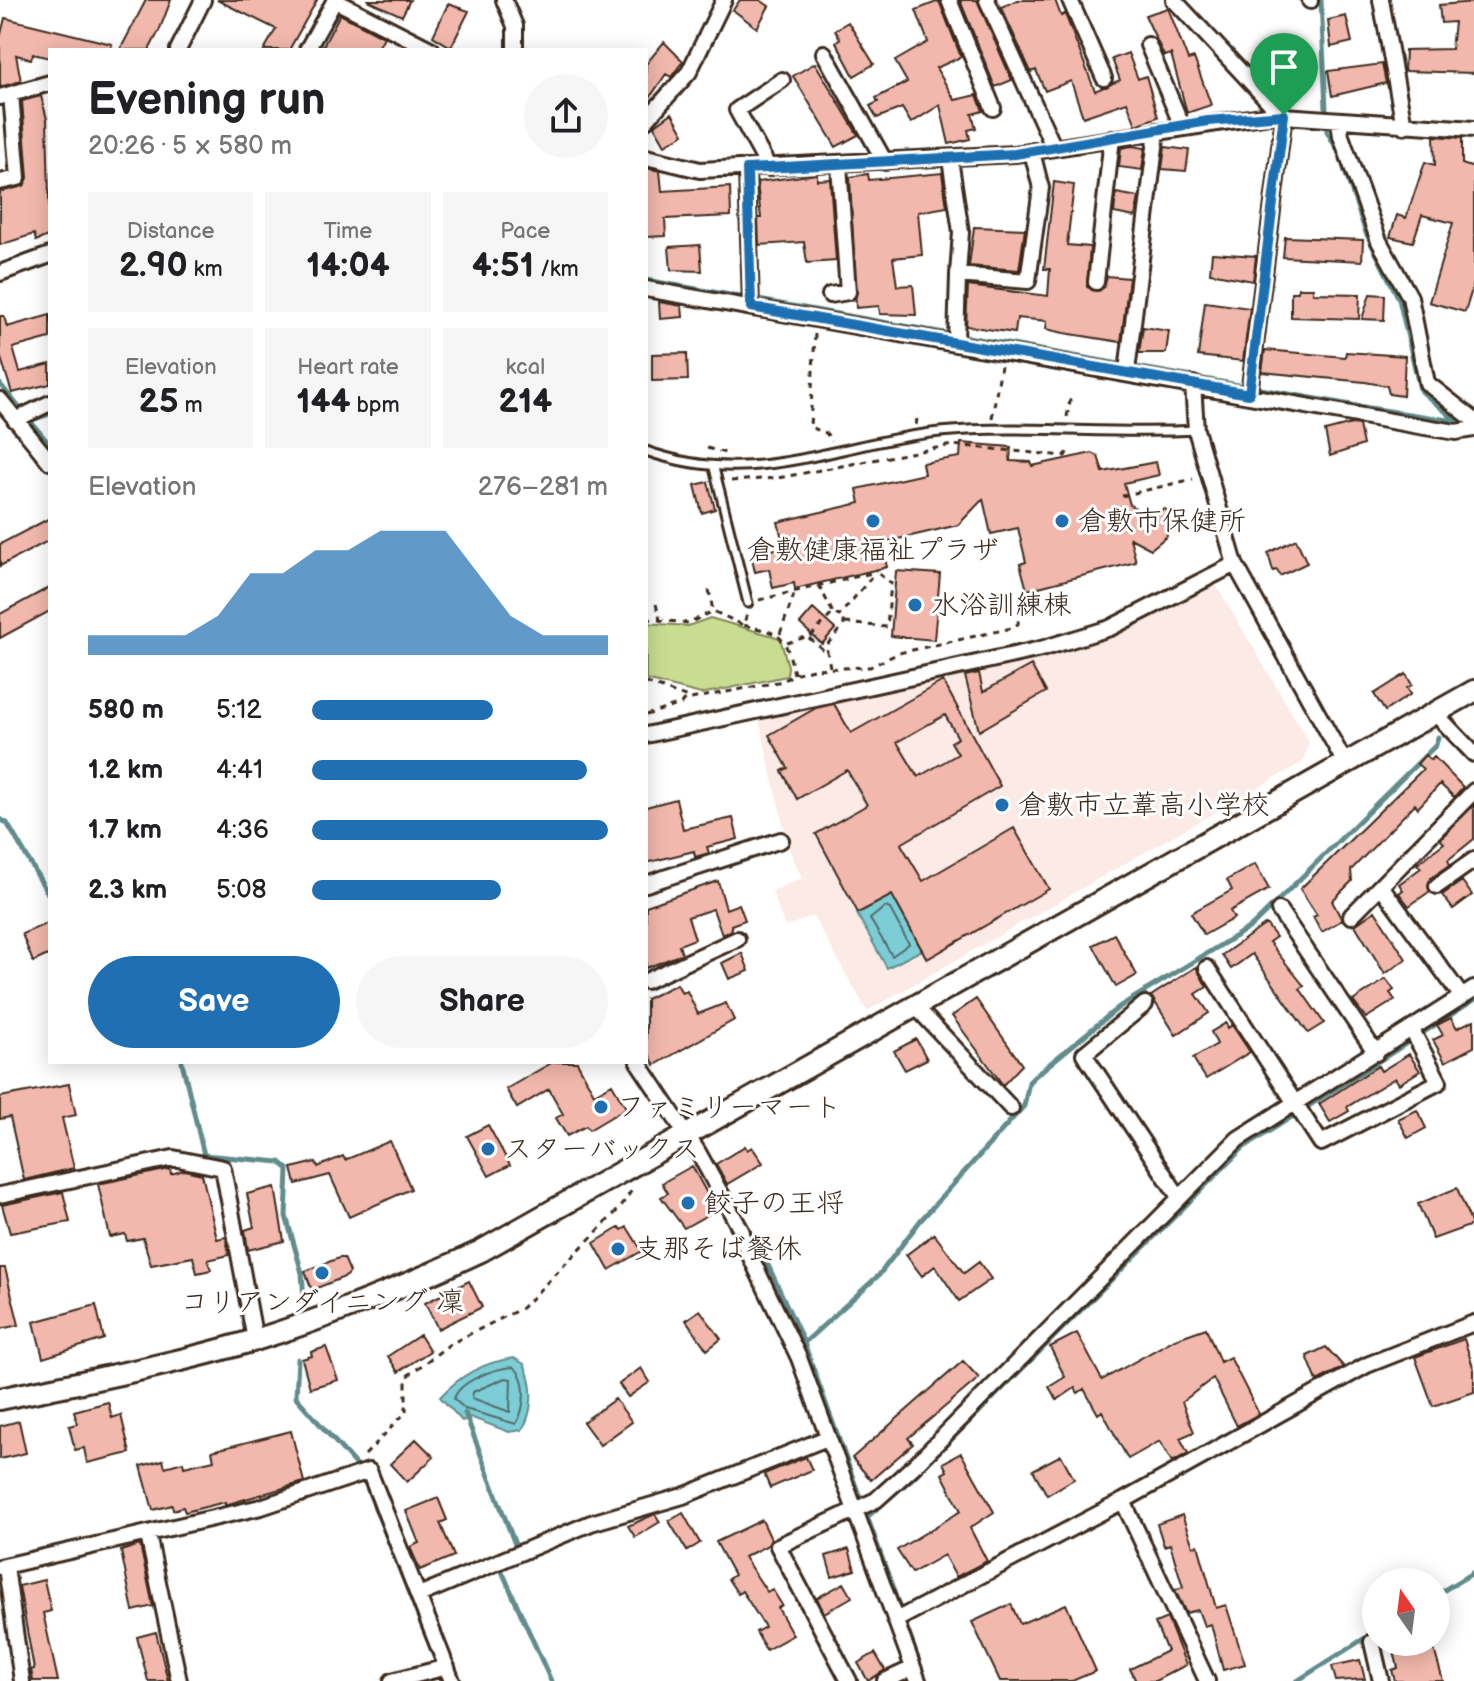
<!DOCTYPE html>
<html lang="en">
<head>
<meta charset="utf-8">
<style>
  :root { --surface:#fff; --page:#f6f6f6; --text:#202124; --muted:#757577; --accent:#1f6fb2 }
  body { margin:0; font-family:"Balsamiq Sans","Klee One",sans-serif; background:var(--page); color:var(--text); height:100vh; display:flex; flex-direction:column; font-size:30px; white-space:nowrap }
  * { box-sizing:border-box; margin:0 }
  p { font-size:26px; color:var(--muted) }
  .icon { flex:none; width:44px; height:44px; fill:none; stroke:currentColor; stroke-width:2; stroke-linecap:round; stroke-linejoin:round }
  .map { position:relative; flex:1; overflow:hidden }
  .details { position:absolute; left:48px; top:48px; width:600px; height:1016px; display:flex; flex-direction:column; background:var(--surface); border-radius:0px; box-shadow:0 4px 20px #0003 }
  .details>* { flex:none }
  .needle { width:52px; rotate:346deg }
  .buttons { position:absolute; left:1362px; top:1568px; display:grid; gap:16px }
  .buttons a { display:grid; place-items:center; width:88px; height:88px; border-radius:50%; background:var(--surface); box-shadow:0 4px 20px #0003; font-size:40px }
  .pin { position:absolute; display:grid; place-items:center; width:68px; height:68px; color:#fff; margin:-82px -34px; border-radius:50% 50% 50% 0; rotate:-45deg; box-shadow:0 0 8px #0007 }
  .pin .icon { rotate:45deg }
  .round { display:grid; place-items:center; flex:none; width:84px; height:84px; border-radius:42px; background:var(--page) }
  .head { display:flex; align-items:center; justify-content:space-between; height:136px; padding:0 40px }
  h1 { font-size:44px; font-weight:800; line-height:60px }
  .stats { display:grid; grid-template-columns:repeat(3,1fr); gap:12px; height:136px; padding:8px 40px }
  .stats div { display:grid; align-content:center; border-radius:0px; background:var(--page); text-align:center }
  .stats b { font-size:34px; font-weight:800 }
  .stats small { font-size:22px; font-weight:400 }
  .stats p { font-size:22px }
  .chart { height:224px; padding:16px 40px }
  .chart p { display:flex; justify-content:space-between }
  .chart svg { width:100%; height:144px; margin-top:8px; fill:var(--accent); opacity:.7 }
  .cta { display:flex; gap:16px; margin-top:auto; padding:16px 40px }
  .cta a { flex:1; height:92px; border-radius:48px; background:var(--accent); color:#fff; font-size:32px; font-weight:800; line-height:92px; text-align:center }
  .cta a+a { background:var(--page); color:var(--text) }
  ul { padding:0 40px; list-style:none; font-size:26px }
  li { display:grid; grid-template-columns:128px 96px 1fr; align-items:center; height:60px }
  li i { height:20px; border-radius:10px; background:var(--accent) }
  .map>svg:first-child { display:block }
  .built { fill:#fbeae6 }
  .green { fill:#c9dd92; stroke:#828458; stroke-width:2 }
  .water { fill:#7ccdd6; stroke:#628c8c; stroke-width:2 }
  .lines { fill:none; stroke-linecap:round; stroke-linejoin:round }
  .shore { stroke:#556b68; stroke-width:2 }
  .stream { stroke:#628c8c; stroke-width:5 }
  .building { fill:#f2b8ad; stroke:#3b2a1e; stroke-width:2; fill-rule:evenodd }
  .lane-casing { stroke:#3b2a1e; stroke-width:13 }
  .street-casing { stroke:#3b2a1e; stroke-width:20 }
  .secondary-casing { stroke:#3b2a1e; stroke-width:26 }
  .path { stroke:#3b2a1e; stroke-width:3; stroke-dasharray:6 6; stroke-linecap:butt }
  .lane { stroke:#fff; stroke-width:7 }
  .street { stroke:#fff; stroke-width:14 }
  .secondary { stroke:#fff; stroke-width:20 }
  .route-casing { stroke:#fff; stroke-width:16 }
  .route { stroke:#1f6fb2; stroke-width:10 }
  .poi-dot { fill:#1f6fb2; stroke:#fff; stroke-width:3 }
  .labels { text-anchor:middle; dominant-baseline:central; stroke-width:6; stroke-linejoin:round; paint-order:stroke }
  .poi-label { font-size:28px; fill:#3b2a1e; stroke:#fff; text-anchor:start }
</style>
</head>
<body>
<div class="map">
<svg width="1474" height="1681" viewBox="0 0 1474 1681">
  <rect width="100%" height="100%" fill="#fff"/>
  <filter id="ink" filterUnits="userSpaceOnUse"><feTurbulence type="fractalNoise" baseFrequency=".0125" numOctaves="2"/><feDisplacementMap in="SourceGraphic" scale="16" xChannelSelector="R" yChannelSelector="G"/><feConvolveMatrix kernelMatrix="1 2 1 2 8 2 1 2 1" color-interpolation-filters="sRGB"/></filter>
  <g filter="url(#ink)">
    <path class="built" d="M1213,580L1309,742L1303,762L867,1011L813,916L785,927L772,891L802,878L789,849L758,715L1034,654Z"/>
    <path class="green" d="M710,618L780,638L788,666L787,676L701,694L646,680V623L688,626Z"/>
    <path class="water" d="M892,895L922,950L887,968L857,914Z
      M514,1358L524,1364C534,1384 534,1411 522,1430L509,1432L470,1417L462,1421L440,1397C459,1376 485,1362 514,1358Z"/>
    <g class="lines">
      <path class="shore" d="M885,907L890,909L909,944L892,956L870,919Z
        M513,1367C529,1378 525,1409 516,1424L465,1409L454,1399C459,1381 495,1368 513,1367Z
        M505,1378L511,1379L510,1412L472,1398L473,1392Z"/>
      <path class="stream" d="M1321,0L1327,131L1338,151L1366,233L1399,299L1420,390L1465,428
        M646,280L1357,406L1448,420L1455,418
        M0,384L50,445
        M29,421L50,414
        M0,819L7,823L50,897
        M182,1062L204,1155L280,1162L288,1169L286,1216L302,1273L304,1299
        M755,1237L804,1343L862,1503
        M804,1343L879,1275L920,1221L1024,1106L1029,1082L1035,1076L1119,1007L1252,926L1436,745L1438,737
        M298,1359L296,1397L360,1470L444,1681
        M465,1413L516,1547
        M867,1516L926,1681
        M867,1517L914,1477L1243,1148L1474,1000
        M519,1558L501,1569L551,1681
        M1436,1595L1474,1572
        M1297,1681L1376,1631"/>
    </g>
    <path class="building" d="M146,0H171L159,31L149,50H120Z
      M217,0H317L289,50H264L276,29Z
      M367,0H410L402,16Z
      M740,0H760L769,6L757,28L733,10Z
      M960,0H977L1012,80L995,87Z
      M1018,0H1055L1061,16L1065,14L1095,91L1120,80L1112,59L1128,53L1138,79L1146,76L1158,117L1136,125L1127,102L1083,117L1071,81L1045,91L1036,70L1031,72L1001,7Z
      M939,1L961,57L936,68L955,100L977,95L983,111L972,114L976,128L968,130L970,139L949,144L940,105L911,123L902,108L877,118L870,106L878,102L876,98L907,82L895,61L928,42L916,10Z
      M1474,2V73L1404,71L1405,50L1451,49L1454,22L1441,23L1439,5Z
      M448,4L469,11L451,47L433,36Z
      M1168,8L1188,60L1194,58L1211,105L1187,113L1171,54L1164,56L1145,15Z
      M340,14L384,37L377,50H321Z
      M1346,16L1352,42L1331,47L1328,20Z
      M5,18L112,44L111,50H50V58L33,54L31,59L16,55L21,81L0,87V38Z
      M848,22L874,64L854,76L836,42L840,39L835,30Z
      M664,42L683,61L671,77L666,74L646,103V64Z
      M815,63L858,135L836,147L793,76Z
      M1382,64L1386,83L1332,96L1328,71Z
      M41,96L47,119L50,235L36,241L34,234L0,245V192L24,186L28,178L22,101Z
      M672,113L684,134L665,145L654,126Z
      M1434,136L1462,138V164L1474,168V283L1465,312L1429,302L1453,223L1422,215L1413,242L1390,237L1397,215L1406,218L1425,162L1435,165Z
      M1132,146L1145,148L1142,170L1119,167L1121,148Z
      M1165,147L1189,150L1186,171L1162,169Z
      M646,168L660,171L662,191L730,187L731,216L665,219L666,236L646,237Z
      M942,173L947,207L918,212L922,255L893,258L897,286L913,285L916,315L880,314L879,306L856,308L850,177L868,174L869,180Z
      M817,174V180L830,179L836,261L807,263L804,242L759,245L758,218H761L757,182Z
      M1054,182L1074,185L1067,245L1090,247L1087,287L1099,291L1104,287L1107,276L1129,278L1121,342L1064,333L1046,329L1047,321L1017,318L1015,333L966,326L968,286L1048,296L1050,269H1044Z
      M1116,193L1139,197L1135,217L1114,213Z
      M974,227L1025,229L1019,270L969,266Z
      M1285,237L1363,240L1362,261L1283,257Z
      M700,245L702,271L671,270L669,247Z
      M1212,253L1256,256L1253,281L1210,273Z
      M1298,288H1313V293L1360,294L1359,319L1291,317V292H1298Z
      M1370,294L1385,295L1384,320L1362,319Z
      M659,302L682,306L683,317L660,319Z
      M1205,302L1250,308L1243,361L1198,356Z
      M50,315V338L13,348L20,372L50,364V384L12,393L0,355V316H4L7,327Z
      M1143,327L1169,331L1166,353H1139Z
      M1265,350L1345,357L1346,352L1405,356L1403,396L1389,394L1387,386L1365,382L1262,372Z
      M687,353L688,380L652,381V354Z
      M1352,424L1359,425L1363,445L1330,456L1325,431Z
      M961,443L1011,447L1010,461L1031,462L1032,466L1092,453L1098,456L1103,472L1156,462L1159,475L1124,483L1130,505L1148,515L1165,509L1177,517L1166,530L1167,536L1151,549L1130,538L1136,562L1027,590L1020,564L1026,562L1018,528L991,534L983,499L958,525L881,543L887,567L795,589L794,583L773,588L769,569L755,572L751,555L784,547L778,522L860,503L857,489L924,474L922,463L960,457Z
      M708,482L715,509L702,513L695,485Z
      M50,518V540L0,566V544Z
      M1296,539L1307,563L1280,576L1277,570L1273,571L1268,553Z
      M896,571L940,574L934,640L891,636Z
      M50,587V611L0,638V614Z
      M813,609L835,629L822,644L800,624Z
      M1031,665L1046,692L979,731L965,676L979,673L983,692Z
      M1406,674L1412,685L1407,688L1411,694L1385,711L1374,694Z
      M943,681L1000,786L901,844L923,881L1014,828L1049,889L927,959L892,895L858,913L816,834L867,805L847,770L797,799L782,771L788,768L769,735L816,708L834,704L851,733ZM945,715L958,738L951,742L958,754L918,777L897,742Z
      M1425,755L1431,760L1434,757L1463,787L1454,797L1440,784L1418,808L1415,804L1351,870L1352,881L1332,901L1342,920L1322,932L1313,917L1317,915L1300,889L1420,772L1423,769L1417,764Z
      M676,799L683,829L733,818L738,839L707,847L709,853L695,857L694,851L646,863V807Z
      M1474,805V839L1448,860L1450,865L1431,878L1429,892L1409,906L1399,893L1403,890L1399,884L1421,868L1417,864L1444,843L1440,839Z
      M1255,864L1269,889L1230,911L1234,918L1204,935L1191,913L1232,890L1227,880Z
      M718,881L726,909L739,904L745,920L731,925L732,930L722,935L713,909L688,917L695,939L679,945L682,954L646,968V906Z
      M1462,881L1472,895L1453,909L1442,895Z
      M1375,911L1406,959L1385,974L1355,925Z
      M50,922V954L33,962L22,934Z
      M1266,924L1276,937L1269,942L1304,986L1300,989L1324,1023L1308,1033L1252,954L1231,969L1222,955Z
      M1114,934L1137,975L1116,987L1093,945Z
      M742,953L749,971L729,979L722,963Z
      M1196,967L1207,987L1196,994L1209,1013L1176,1035L1151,996Z
      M1386,979L1394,990L1390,993L1395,1000L1366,1018L1353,1001Z
      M677,984L682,993L687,991L698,1014L726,1003L734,1020L655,1065L646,1049V999Z
      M976,999L1022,1065L1003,1085L952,1016Z
      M1451,1018L1457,1028L1474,1020V1047L1445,1062L1433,1040L1443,1035L1437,1025Z
      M1226,1023L1228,1028L1232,1025L1250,1052L1206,1079L1193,1058L1217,1044L1211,1032Z
      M916,1039L927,1059L905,1070L894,1051Z
      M1409,1054L1420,1071L1399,1084L1395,1078L1347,1107L1349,1111L1330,1122L1319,1104L1378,1066L1381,1071Z
      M553,1062H577L594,1094L612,1084L626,1108L589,1130L586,1126L567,1136L556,1118L563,1114L549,1089L517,1108L506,1089Z
      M69,1084L76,1115L62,1118L74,1168L24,1180L10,1117L0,1119V1097Z
      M1417,1110L1426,1128L1408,1138L1398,1119Z
      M488,1125L510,1165L489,1176L467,1136Z
      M390,1141L411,1189L349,1217L330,1175L296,1184L292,1168L316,1162L318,1167L343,1156L345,1160Z
      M745,1146L747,1150L752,1147L763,1163L727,1184L716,1164Z
      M692,1166L716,1210L684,1228L661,1197L668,1193L662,1183Z
      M170,1169L171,1174L184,1170L202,1174L217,1239L226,1237L229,1255L208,1260L211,1270L197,1273L193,1257L151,1265L143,1238L127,1241L125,1234L110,1237L98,1184Z
      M275,1187L284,1241L248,1250L245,1230L254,1227L247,1194Z
      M1457,1188L1472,1225L1433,1239L1418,1204Z
      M63,1192L70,1222L10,1233L2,1205Z
      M620,1227L622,1230L627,1227L642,1251L609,1270L594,1243Z
      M934,1234L964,1273L979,1262L991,1279L959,1301L935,1266L922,1276L906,1255Z
      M339,1258H344L350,1272L347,1276L312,1290L305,1271Z
      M0,1268H5L19,1325L0,1329Z
      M469,1281L482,1307L438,1329L425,1303Z
      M96,1305L104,1339L43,1358L34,1322Z
      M700,1310L721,1339L707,1350L686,1320Z
      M1206,1328L1220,1362L1230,1357L1259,1414L1237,1426L1213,1378L1182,1402L1194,1432L1180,1438L1188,1453L1172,1462L1160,1441L1128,1459L1102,1411L1098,1414L1084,1389L1078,1393L1075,1388L1057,1400L1049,1387L1065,1377L1050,1347L1077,1333L1102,1380L1175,1339Z
      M420,1335L430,1351L398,1372L388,1356Z
      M1464,1339L1474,1370V1392L1433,1406L1415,1357Z
      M326,1347L338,1380L310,1388L302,1359L312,1356L311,1352Z
      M1326,1347L1344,1367L1317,1381L1307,1356Z
      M963,1361L979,1378L908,1438L913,1444L871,1480L852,1458Z
      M641,1368L650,1382L628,1397L619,1384Z
      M615,1399L632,1422L600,1445L583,1422Z
      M108,1402L112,1418L121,1415L130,1453L87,1463L84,1448L75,1450L69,1426L77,1424L74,1411Z
      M19,1421L26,1453L0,1459V1426Z
      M291,1431L304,1482L225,1505V1502L185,1512L183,1507L173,1510L172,1505L153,1510L141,1466L163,1460L165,1467L183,1462L184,1467L214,1460L212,1451Z
      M416,1439L434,1457L407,1482L390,1464Z
      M961,1453L994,1512L970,1528L987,1561L956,1577L944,1555L912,1573L897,1550L961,1511L942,1474L947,1471L943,1463Z
      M1061,1455L1074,1479L1047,1495L1033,1470Z
      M806,1457L812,1470L770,1488L764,1474Z
      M438,1498L447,1520L440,1523L454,1556L420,1570L410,1547L419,1543L406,1511Z
      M683,1513L700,1543L687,1551L669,1521Z
      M655,1514L660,1522L635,1537L628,1526Z
      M1182,1515L1193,1546L1198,1545L1216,1608L1226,1605L1245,1664L1223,1670L1211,1624L1204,1626L1198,1610L1186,1613L1175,1590L1183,1587L1170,1544L1164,1546L1157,1524Z
      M762,1520L771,1539L768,1545L744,1557L767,1592L772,1589L782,1605L778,1608L793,1635L766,1650L756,1632L765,1627L742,1591L738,1594L728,1579L734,1575L716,1542Z
      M140,1545L153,1606L133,1611L121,1551Z
      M849,1549L855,1570L832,1577L826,1556Z
      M44,1580L51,1611L43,1613L58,1681H33L31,1670L34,1669L19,1586Z
      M844,1583L852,1597L824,1613L817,1598Z
      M1011,1604L1020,1624L1066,1604L1096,1671L1072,1681H1000L972,1622Z
      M1167,1618L1186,1665L1155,1681H1136L1130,1669L1167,1651L1155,1623Z
      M156,1632L168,1681H148L137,1637Z
      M1392,1642H1432L1443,1681H1395L1392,1670L1398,1668Z
      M875,1653L885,1670L868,1681L858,1663Z
      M1360,1660L1365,1679L1336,1681L1332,1666Z"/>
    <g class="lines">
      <g class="lane-casing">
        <path id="lane" d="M646,451C756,490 832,443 940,432C1025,424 1111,435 1196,430
          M714,468L748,603"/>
      </g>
      <g class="street-casing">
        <path id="street" d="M334,0L432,50
          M504,0L515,26V50
          M949,0L993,108
          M987,0L1054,148
          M1070,0L1104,78
          M1174,0L1272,105L1276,115
          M1381,0L1404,126
          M1310,1V0
          M1148,45L1182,126
          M178,50L203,0
          M307,50L335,0
          M824,53L885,162
          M0,97L50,83
          M646,120L689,72L724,0
          M1339,121L1341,136L1379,241L1410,297L1427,383L1474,420
          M646,157L700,170L1015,154L1269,115L1474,129
          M950,159L961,232L958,275
          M769,168L737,110L782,80
          M747,169L751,307
          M0,182L18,178L11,94
          M0,273L50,255
          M1096,282L1112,138
          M646,289L1419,426L1456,432L1474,429
          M830,295L848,292L839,165
          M956,342L958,275L1028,281L1041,188L1032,152
          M1127,371L1157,131
          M1193,384L1196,430L1235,564L1345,763
          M1249,394L1284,115
          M0,400L50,462
          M15,420L50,403
          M1435,713L1474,754
          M646,735L1041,649L1110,628L1235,564
          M646,884L781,840
          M1381,886L1462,997
          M1437,886L1474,860
          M1279,910L1376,1053
          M1351,916L1474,791
          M1207,968L1321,1143L1439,1082L1412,1030
          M646,981L737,939
          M1145,1004L1084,1054L1179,1197
          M916,1007L1011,1108
          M638,1062L698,1152L742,1232V1239L799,1358L918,1681
          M0,1195L173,1158L223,1168L255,1340
          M1123,1501L1207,1681
          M148,1535L179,1681
          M0,1567L261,1507L369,1471L452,1681
          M6,1567L22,1681
          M419,1595L591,1523L683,1496L827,1438
          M896,1620L1123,1501L1367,1365L1474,1323
          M1372,1642L1381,1681
          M392,1681L447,1667
          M849,1681L778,1546L876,1500L916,1464L1238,1139L1474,989
          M885,1681L913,1668"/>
      </g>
      <g class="secondary-casing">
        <path id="secondary" d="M0,1399C85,1381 172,1365 255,1340C333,1316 408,1285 481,1251L1474,691"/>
      </g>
      <path class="path" d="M815,334L810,427L826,433L832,441
        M1067,417L1071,395
        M992,418L1001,366
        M916,425L918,413
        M707,448L729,454
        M731,481L778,478L952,445L1065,456L1068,451
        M1122,496L1193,479
        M819,585L833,613
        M709,590L713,611
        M759,600L876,572
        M656,604L660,620
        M747,615L743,625C782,634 785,633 794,674
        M646,619L689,623L713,611L743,625
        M845,623L887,627L891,583L876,572
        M780,634L795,592
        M809,638L827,653
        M787,643L812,635L833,613L839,616L875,573
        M830,667L826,646L845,623L839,617
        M646,683L691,699L783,681L794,674L813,669L870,667L899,653L1012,628L1018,624L1019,611
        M646,715L681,704L686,698
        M365,1455L406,1412V1377L450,1344L522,1308L619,1209L634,1187"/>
      <use href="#lane" class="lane"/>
      <use href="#street" class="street"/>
      <use href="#secondary" class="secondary"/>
    </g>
  </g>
  <g class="lines" filter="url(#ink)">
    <g class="route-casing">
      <path id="route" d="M1284,115L1249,394L751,307L747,169L1015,154L1208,121Z"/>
    </g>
    <use href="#route" class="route"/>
  </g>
  <g class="poi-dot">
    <circle cx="873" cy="521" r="8"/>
    <circle cx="1062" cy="521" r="8"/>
    <circle cx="915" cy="605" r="8"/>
    <circle cx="1002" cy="805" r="8"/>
    <circle cx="601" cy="1107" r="8"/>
    <circle cx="488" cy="1149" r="8"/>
    <circle cx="688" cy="1203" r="8"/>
    <circle cx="618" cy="1249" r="8"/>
    <circle cx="322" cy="1273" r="8"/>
  </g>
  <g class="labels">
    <g class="poi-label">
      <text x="1078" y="521">倉敷市保健所</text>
      <text x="873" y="550" text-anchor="middle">倉敷健康福祉プラザ</text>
      <text x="931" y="605">水浴訓練棟</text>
      <text x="1018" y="805">倉敷市立葦高小学校</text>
      <text x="617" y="1107">ファミリーマート</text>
      <text x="504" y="1149">スターバックス</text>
      <text x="704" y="1203">餃子の王将</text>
      <text x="634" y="1249">支那そば餐休</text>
      <text x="322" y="1302" text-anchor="middle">コリアンダイニング 凜</text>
    </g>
  </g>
</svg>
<div class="buttons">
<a><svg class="needle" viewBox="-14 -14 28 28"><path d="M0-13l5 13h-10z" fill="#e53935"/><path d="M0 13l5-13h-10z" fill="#757577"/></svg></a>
</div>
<div class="pin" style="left:1284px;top:115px;background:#1e9e55"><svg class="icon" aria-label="arrive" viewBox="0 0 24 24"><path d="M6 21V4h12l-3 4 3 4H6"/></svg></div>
<section class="details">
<div class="head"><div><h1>Evening run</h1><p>20:26 · 5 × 580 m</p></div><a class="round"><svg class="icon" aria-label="share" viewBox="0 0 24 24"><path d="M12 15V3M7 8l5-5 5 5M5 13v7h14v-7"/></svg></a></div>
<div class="stats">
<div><p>Distance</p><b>2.90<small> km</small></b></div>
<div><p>Time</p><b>14:04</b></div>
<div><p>Pace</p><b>4:51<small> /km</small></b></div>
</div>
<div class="stats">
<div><p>Elevation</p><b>25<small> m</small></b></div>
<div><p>Heart rate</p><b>144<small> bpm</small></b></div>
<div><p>kcal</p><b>214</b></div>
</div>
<div class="chart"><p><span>Elevation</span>276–281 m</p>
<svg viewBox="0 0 160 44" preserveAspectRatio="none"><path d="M0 44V38L10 38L20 38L30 38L40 32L50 19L60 19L70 12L80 12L90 6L100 6L110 6L120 19L130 32L140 38L150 38L160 38V44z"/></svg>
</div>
<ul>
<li><b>580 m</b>5:12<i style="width:61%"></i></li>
<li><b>1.2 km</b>4:41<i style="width:93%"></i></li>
<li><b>1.7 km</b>4:36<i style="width:100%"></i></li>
<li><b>2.3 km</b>5:08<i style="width:64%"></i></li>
</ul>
<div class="cta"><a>Save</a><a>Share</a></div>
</section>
</div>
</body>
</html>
